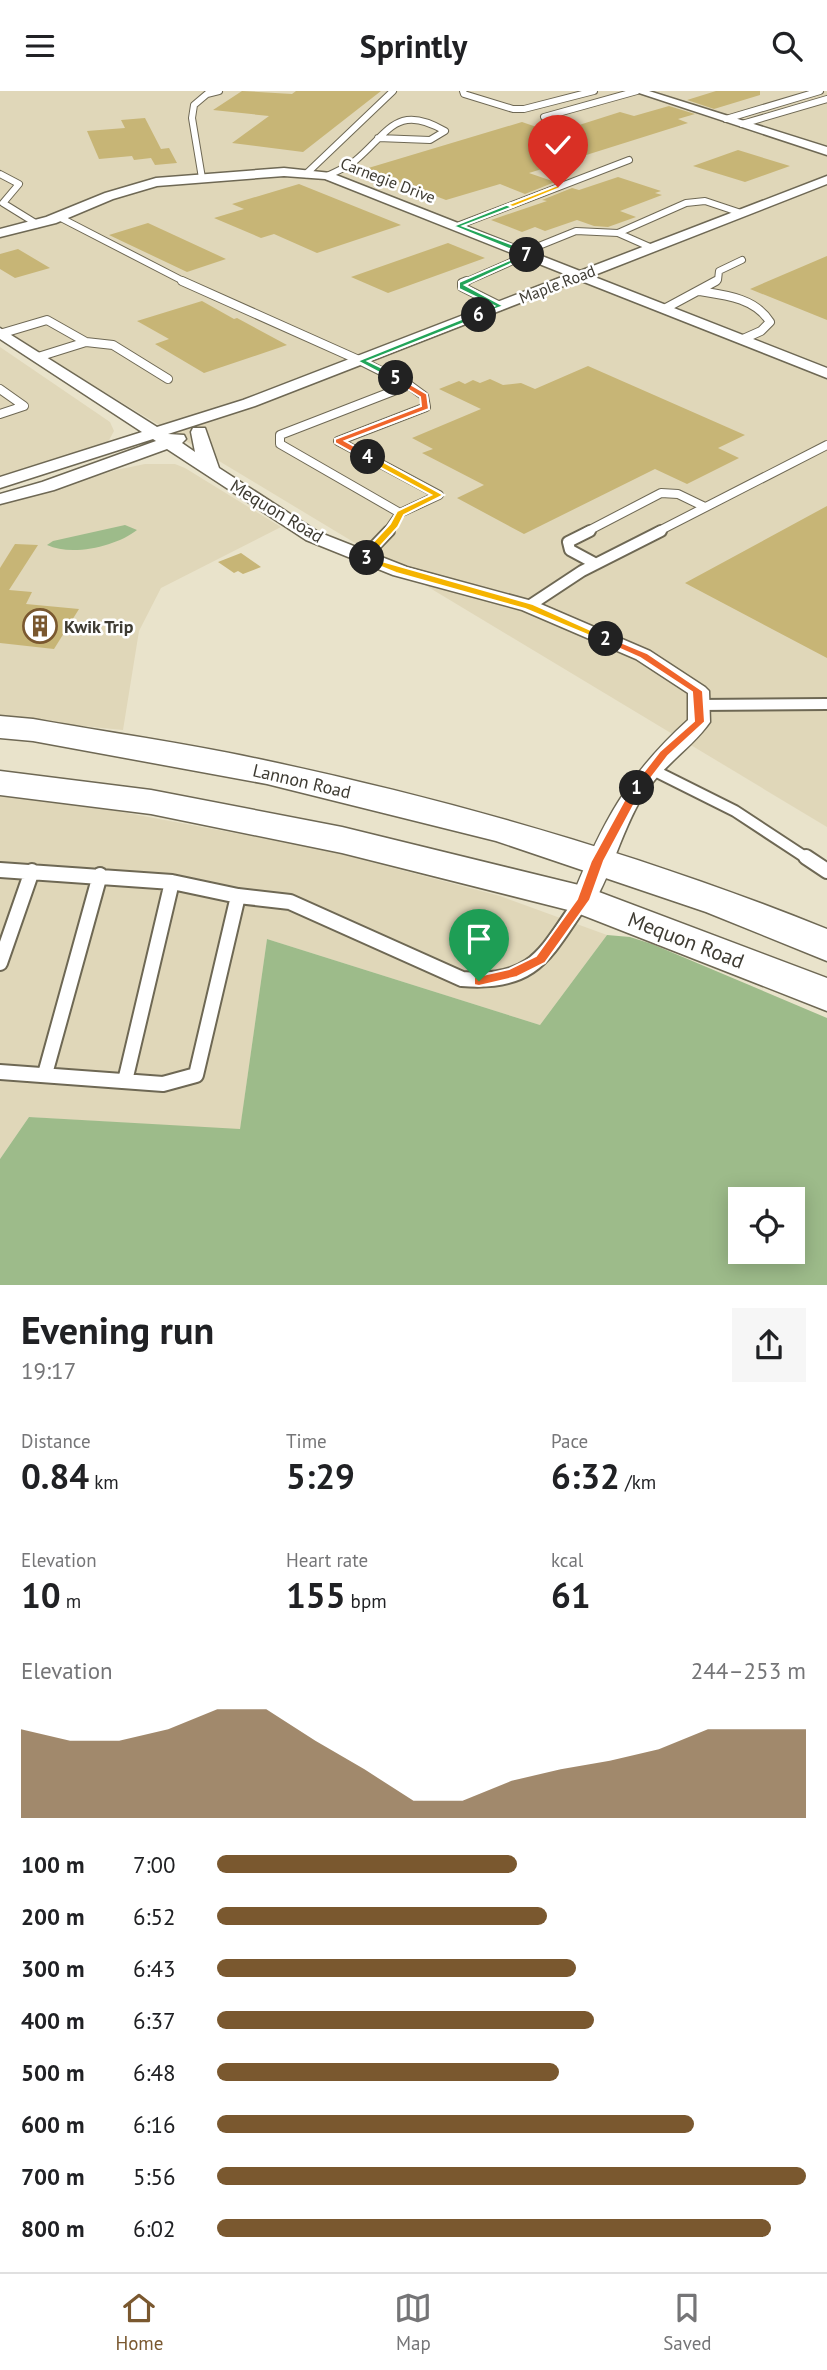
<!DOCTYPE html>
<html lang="en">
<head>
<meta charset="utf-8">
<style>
  :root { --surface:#fff; --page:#f6f6f6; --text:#202124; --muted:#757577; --line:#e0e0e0; --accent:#7a582f }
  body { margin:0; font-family:"PT Sans",sans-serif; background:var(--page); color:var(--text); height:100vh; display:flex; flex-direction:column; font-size:26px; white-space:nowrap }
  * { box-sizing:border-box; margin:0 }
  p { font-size:23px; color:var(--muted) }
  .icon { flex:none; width:38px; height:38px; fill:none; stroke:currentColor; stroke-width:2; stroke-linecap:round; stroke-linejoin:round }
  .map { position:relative; height:1194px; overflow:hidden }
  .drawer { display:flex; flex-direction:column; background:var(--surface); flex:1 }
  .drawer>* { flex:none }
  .controls { position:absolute; left:728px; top:1096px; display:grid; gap:14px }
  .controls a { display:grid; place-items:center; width:77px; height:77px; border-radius:0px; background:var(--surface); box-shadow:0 4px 18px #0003; font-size:35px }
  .pin { position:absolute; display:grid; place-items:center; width:60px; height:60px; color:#fff; margin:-72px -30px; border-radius:50% 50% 50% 0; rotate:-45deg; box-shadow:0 0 7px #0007 }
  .pin .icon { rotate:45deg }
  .km { position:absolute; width:35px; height:35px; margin:-18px; border-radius:50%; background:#222; color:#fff; font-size:19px; line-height:35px; text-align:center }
  .round { display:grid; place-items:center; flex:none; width:74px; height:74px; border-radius:0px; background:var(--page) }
  .overview { display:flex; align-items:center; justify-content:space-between; height:119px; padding:0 21px }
  h1 { font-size:38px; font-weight:800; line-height:52px }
  .stats { display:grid; grid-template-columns:repeat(3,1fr); gap:10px; height:119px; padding:7px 21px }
  .stats div { display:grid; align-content:center }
  .stats b { font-size:35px; font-weight:800 }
  .stats small { font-size:19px; font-weight:400 }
  .stats p { font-size:19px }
  .chart { height:196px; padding:14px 21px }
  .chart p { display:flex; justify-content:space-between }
  .chart svg { width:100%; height:126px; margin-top:7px; fill:var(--accent); opacity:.7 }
  ul { padding:0 21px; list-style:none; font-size:23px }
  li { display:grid; grid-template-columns:112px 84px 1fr; align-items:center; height:52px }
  li i { height:18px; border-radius:9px; background:var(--accent) }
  header { display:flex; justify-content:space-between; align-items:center; height:91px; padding:0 21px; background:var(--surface); font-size:32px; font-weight:800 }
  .tab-bar { display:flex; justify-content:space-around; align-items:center; height:98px; border-top:2px solid var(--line); background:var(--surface); font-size:19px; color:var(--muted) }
  .tab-bar a { display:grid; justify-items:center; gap:4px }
  .tab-bar .selected { color:var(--accent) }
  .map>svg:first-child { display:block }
  .built { fill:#e0d7b9 }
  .green { fill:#9dbb8a; fill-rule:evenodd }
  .building { fill:#c7b576 }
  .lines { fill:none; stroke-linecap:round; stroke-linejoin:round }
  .service-far3-casing { stroke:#6e6854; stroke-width:8 }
  .service-far2-casing { stroke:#6e6854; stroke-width:10 }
  .service-far1-casing { stroke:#6e6854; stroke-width:14 }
  .service-casing { stroke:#6e6854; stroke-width:18 }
  .minor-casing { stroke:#6e6854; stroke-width:3 }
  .primary-casing { stroke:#6e6854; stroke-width:3 }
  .service-far3 { stroke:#fff; stroke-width:6 }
  .service-far2 { stroke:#fff; stroke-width:8 }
  .service-far1 { stroke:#fff; stroke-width:10 }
  .service { stroke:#fff; stroke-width:14 }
  .minor { fill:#fff; fill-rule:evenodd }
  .primary { fill:#fff; fill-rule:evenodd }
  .split-1 { fill:#f0652b; stroke:#fff; stroke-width:2 }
  .split-2 { fill:#f0652b; stroke:#fff; stroke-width:2 }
  .split-3 { fill:#f5b400; stroke:#fff; stroke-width:2 }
  .split-4 { fill:#f5b400; stroke:#fff; stroke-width:2 }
  .split-5 { fill:#f0652b; stroke:#fff; stroke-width:2 }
  .split-6 { fill:#22a559; stroke:#fff; stroke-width:2 }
  .split-7 { fill:#22a559; stroke:#fff; stroke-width:2 }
  .split-8 { fill:#22a559; stroke:#fff; stroke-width:2 }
  .split-9 { fill:#f5b400; stroke:#fff; stroke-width:2 }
  .labels { text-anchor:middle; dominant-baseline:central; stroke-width:5; stroke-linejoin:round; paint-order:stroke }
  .far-street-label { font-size:16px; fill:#3e3b32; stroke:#fff }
  .street-label { font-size:18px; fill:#3e3b32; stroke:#fff }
  .poi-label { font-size:18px; font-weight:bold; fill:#3e3b32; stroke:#fff; text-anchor:start }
  .near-street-label { font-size:21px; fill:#3e3b32; stroke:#fff }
</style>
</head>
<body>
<header><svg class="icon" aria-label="menu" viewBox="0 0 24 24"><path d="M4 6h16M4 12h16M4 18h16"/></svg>Sprintly<svg class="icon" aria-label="search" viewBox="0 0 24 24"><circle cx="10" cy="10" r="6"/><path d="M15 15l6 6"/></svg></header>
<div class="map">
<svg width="827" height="1194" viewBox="0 0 827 1194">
  <rect width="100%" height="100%" fill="#e9e3cb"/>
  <path class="built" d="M0,0H827V736L96,296L0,236Z
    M0,256L110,331L114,340L108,351L0,387Z
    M145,373H175L185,377L281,436L161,497L139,540L123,639L0,627V414L116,379Z
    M0,704L84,714L321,758L500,805L607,844L540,934L267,848L240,1039L29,1026L0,1068Z"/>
  <path class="green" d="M125,434L137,439C117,455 72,466 47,454L53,450Z
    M607,844L630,846L652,853L827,927V1194H0V1068L29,1026L240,1038L267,848L540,934ZM740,1108H793V1160H740Z"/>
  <path class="building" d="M242,0L292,3L296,0H381L303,61L232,52L269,25L213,19Z
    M716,0H760V4L714,18L687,9Z
    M669,15L695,23L678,28L688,32L529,82L555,91L525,103L500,93L446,109L365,78L522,31L554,42L620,21L634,25Z
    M145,27L161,58L169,57L177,72L155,74L151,67L134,69L132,65L99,68L87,40L125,37L121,29Z
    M738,59L790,75L745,91L693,75Z
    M618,86L661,100L655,102L662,104L620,120L636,126L608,136L594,135L577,129L545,140L535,136L522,141L491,129L547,110L542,109L572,97L579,99Z
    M299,93L401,134L317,162L274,143L261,147L214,127L244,118L232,113Z
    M148,132L226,168L187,181L109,144Z
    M448,152L485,167L388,202L351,186Z
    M18,158L50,177L15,187L0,178V163Z
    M827,165V229L750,198Z
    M202,210L234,228L237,227L287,254L204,282L155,253L169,248L137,230Z
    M588,275L745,344L718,357L739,367L687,393L655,378L524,443L457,407L484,394L422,362L433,358L412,347L481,318L439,298L459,290L465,293L473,289L480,292L490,288L503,294L521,292L535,298Z
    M827,415V567L685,492Z
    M15,453L38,454L9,499L32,501L26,513L79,518L54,558L0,552V477Z
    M241,462L261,476L243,483L238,480L234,482L218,471Z"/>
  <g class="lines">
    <g class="service-far3-casing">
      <path id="service-far3" d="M463,0L464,3L513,18H524L594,0
        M544,26L637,0
        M726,28L820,0
        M742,33L827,8
        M0,83L19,93L3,112L37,133
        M306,83L393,0
        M327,85C337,80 348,76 356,69C389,41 397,12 445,40L430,49L378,47
        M202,87L192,27L194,14L207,3L219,0
        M59,126L187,192
        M457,135L629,69
        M618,142L652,157
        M524,161L576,140L618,142L686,112L705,110L741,122
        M463,192L529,163
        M713,192L718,189L719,180L742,169"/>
    </g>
    <g class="service-far2-casing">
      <path id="service-far2" d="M182,190L361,270L409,294L424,305L426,316L338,350L439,404L400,422
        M467,190L462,192V196L500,215
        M699,200C725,204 755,207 770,231L761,240L743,248
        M666,217L716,190
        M0,243L47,229L86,251L38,266
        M86,251L113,254L168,288
        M0,298L24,315L0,323
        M387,441L400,422L280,353V344L409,294
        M586,441L661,402L678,403L705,416
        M657,441L827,354"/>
    </g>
    <g class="service-far1-casing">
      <path id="service-far1" d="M590,440L568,451L570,459L596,473
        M364,466L389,440
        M529,515L582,480L661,440
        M698,614L827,613
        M651,678L735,720L808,768"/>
    </g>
    <g class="service-casing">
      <path id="service" d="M806,766L827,780
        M0,779L172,791L238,805L290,811L462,888C534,894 545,863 581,811
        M0,872L32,780
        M0,981L163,993L196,984L238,805
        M45,983L100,784
        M125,990L172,791"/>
    </g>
    <g class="minor-casing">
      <path id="minor" d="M633,0H649L827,56V64Z
        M284,77L331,82L580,180L827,85V93L592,185L827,277V287L579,189L255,315L168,343L184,344L186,348L182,352L195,361L191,341L193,337H205L219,377L318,441L407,476L536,511L650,560L705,596L709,600L710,631C693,656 663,674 644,703C622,738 613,780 592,815L583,818L574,815L571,809C601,734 627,684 688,629V602L636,568L522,519L393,484L306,449L167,358L54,399L0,413V403L42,391L156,350L153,348L0,397V386L142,341L0,248V237L157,336L243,309L567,184L325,88L284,85L157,95L113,108L56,132L0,146V138L46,126L105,102L156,87Z"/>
    </g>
    <g class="primary-casing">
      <path id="primary" d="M0,625L33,628C111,642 191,653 268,670C459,711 646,765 827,838V870L706,821L496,750L267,693L33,650L0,647Z
        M0,680L151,699L342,736L583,795L827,887V920L572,820L342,762L151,723L0,704Z"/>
    </g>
    <use href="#service-far3" class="service-far3"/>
    <use href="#service-far2" class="service-far2"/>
    <use href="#service-far1" class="service-far1"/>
    <use href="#service" class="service"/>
    <use href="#minor" class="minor"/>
    <use href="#primary" class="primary"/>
  </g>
  <path class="split-1" d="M637,693L643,697L604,770L590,809L545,872L517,886L479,895L474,894V886L509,878L536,865L577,808L591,770L631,697Z"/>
  <path class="split-2" d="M606,545L647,562L703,600L705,631L668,665L641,700L637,701L631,697L660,660L694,630L692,601L640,567L602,550L601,548Z"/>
  <path class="split-3" d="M364,465L533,513L611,548L602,550L525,518L396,482L364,469Z"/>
  <path class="split-4" d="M364,364H371L444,404L404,424L398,436L367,470L359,466L390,433L397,420L431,404L364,368Z"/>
  <path class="split-5" d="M396,285L427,303L429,318L345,350L371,364V368H364L335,352V348L421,315L420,306L393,289Z"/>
  <path class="split-6" d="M479,221L482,225L368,270L399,285V289H393L357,270Z"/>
  <path class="split-7" d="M524,163L530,164L465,194L504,215L476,225V222L494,215L459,198V191Z"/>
  <path class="split-8" d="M511,112L513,116L463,135L532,161L529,166L453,135Z"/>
  <path class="split-9" d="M558,94L560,97L513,116L507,114Z"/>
  <defs>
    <g id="building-ring" transform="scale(1.75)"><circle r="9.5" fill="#fff" stroke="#7a582f" stroke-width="1.5"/><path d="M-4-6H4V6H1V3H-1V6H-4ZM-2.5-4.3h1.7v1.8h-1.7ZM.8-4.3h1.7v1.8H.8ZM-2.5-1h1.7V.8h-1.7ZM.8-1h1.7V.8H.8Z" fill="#7a582f"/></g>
  </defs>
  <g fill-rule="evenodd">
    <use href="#building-ring" x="40" y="535"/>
  </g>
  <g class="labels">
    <g class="far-street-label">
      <text transform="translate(388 89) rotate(21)">Carnegie Drive</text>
      <text transform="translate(557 193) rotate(-21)">Maple Road</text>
    </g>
    <g class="street-label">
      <text transform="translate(277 420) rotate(31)">Mequon Road</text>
      <text transform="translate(302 690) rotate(13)">Lannon Road</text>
    </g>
    <g class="poi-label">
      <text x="64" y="535">Kwik Trip</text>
    </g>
    <g class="near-street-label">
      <text transform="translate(686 849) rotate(21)">Mequon Road</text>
    </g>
  </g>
</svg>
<div class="controls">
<a><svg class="icon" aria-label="locate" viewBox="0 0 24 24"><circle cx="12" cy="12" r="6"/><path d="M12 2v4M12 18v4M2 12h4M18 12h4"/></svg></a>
</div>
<div class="pin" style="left:479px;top:890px;background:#1e9e55"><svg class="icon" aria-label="arrive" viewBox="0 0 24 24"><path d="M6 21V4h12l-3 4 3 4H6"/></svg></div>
<div class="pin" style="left:558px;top:96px;background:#d93025"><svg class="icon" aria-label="check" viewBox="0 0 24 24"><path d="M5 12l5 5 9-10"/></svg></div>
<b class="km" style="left:637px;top:697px">1</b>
<b class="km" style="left:606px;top:548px">2</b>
<b class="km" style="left:367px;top:467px">3</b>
<b class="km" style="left:368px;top:366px">4</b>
<b class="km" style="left:396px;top:287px">5</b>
<b class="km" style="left:479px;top:224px">6</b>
<b class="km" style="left:527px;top:164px">7</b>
</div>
<section class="drawer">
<div class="overview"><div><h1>Evening run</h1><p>19:17</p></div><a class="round"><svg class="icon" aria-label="share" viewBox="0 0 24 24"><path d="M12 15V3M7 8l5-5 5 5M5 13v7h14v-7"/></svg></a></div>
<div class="stats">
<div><p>Distance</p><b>0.84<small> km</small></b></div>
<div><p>Time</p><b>5:29</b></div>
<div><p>Pace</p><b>6:32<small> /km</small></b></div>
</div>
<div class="stats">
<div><p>Elevation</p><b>10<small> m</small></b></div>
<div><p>Heart rate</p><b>155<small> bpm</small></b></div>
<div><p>kcal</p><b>61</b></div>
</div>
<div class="chart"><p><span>Elevation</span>244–253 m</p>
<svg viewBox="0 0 160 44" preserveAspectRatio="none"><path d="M0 44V13L10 17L20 17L30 13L40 6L50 6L60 17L70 27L80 38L90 38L100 31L110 27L120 24L130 20L140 13L150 13L160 13V44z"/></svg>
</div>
<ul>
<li><b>100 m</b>7:00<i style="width:51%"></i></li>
<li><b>200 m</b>6:52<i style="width:56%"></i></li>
<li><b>300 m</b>6:43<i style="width:61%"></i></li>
<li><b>400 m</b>6:37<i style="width:64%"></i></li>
<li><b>500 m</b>6:48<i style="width:58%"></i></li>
<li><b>600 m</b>6:16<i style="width:81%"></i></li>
<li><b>700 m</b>5:56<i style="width:100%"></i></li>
<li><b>800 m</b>6:02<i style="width:94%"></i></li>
</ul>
</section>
<nav class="tab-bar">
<a class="selected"><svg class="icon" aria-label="home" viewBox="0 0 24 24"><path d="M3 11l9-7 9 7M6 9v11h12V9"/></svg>Home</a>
<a><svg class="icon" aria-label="map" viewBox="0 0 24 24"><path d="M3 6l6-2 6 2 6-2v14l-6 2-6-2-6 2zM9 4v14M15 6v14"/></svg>Map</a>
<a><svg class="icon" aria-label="saved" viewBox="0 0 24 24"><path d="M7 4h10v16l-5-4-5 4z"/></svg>Saved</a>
</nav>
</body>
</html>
